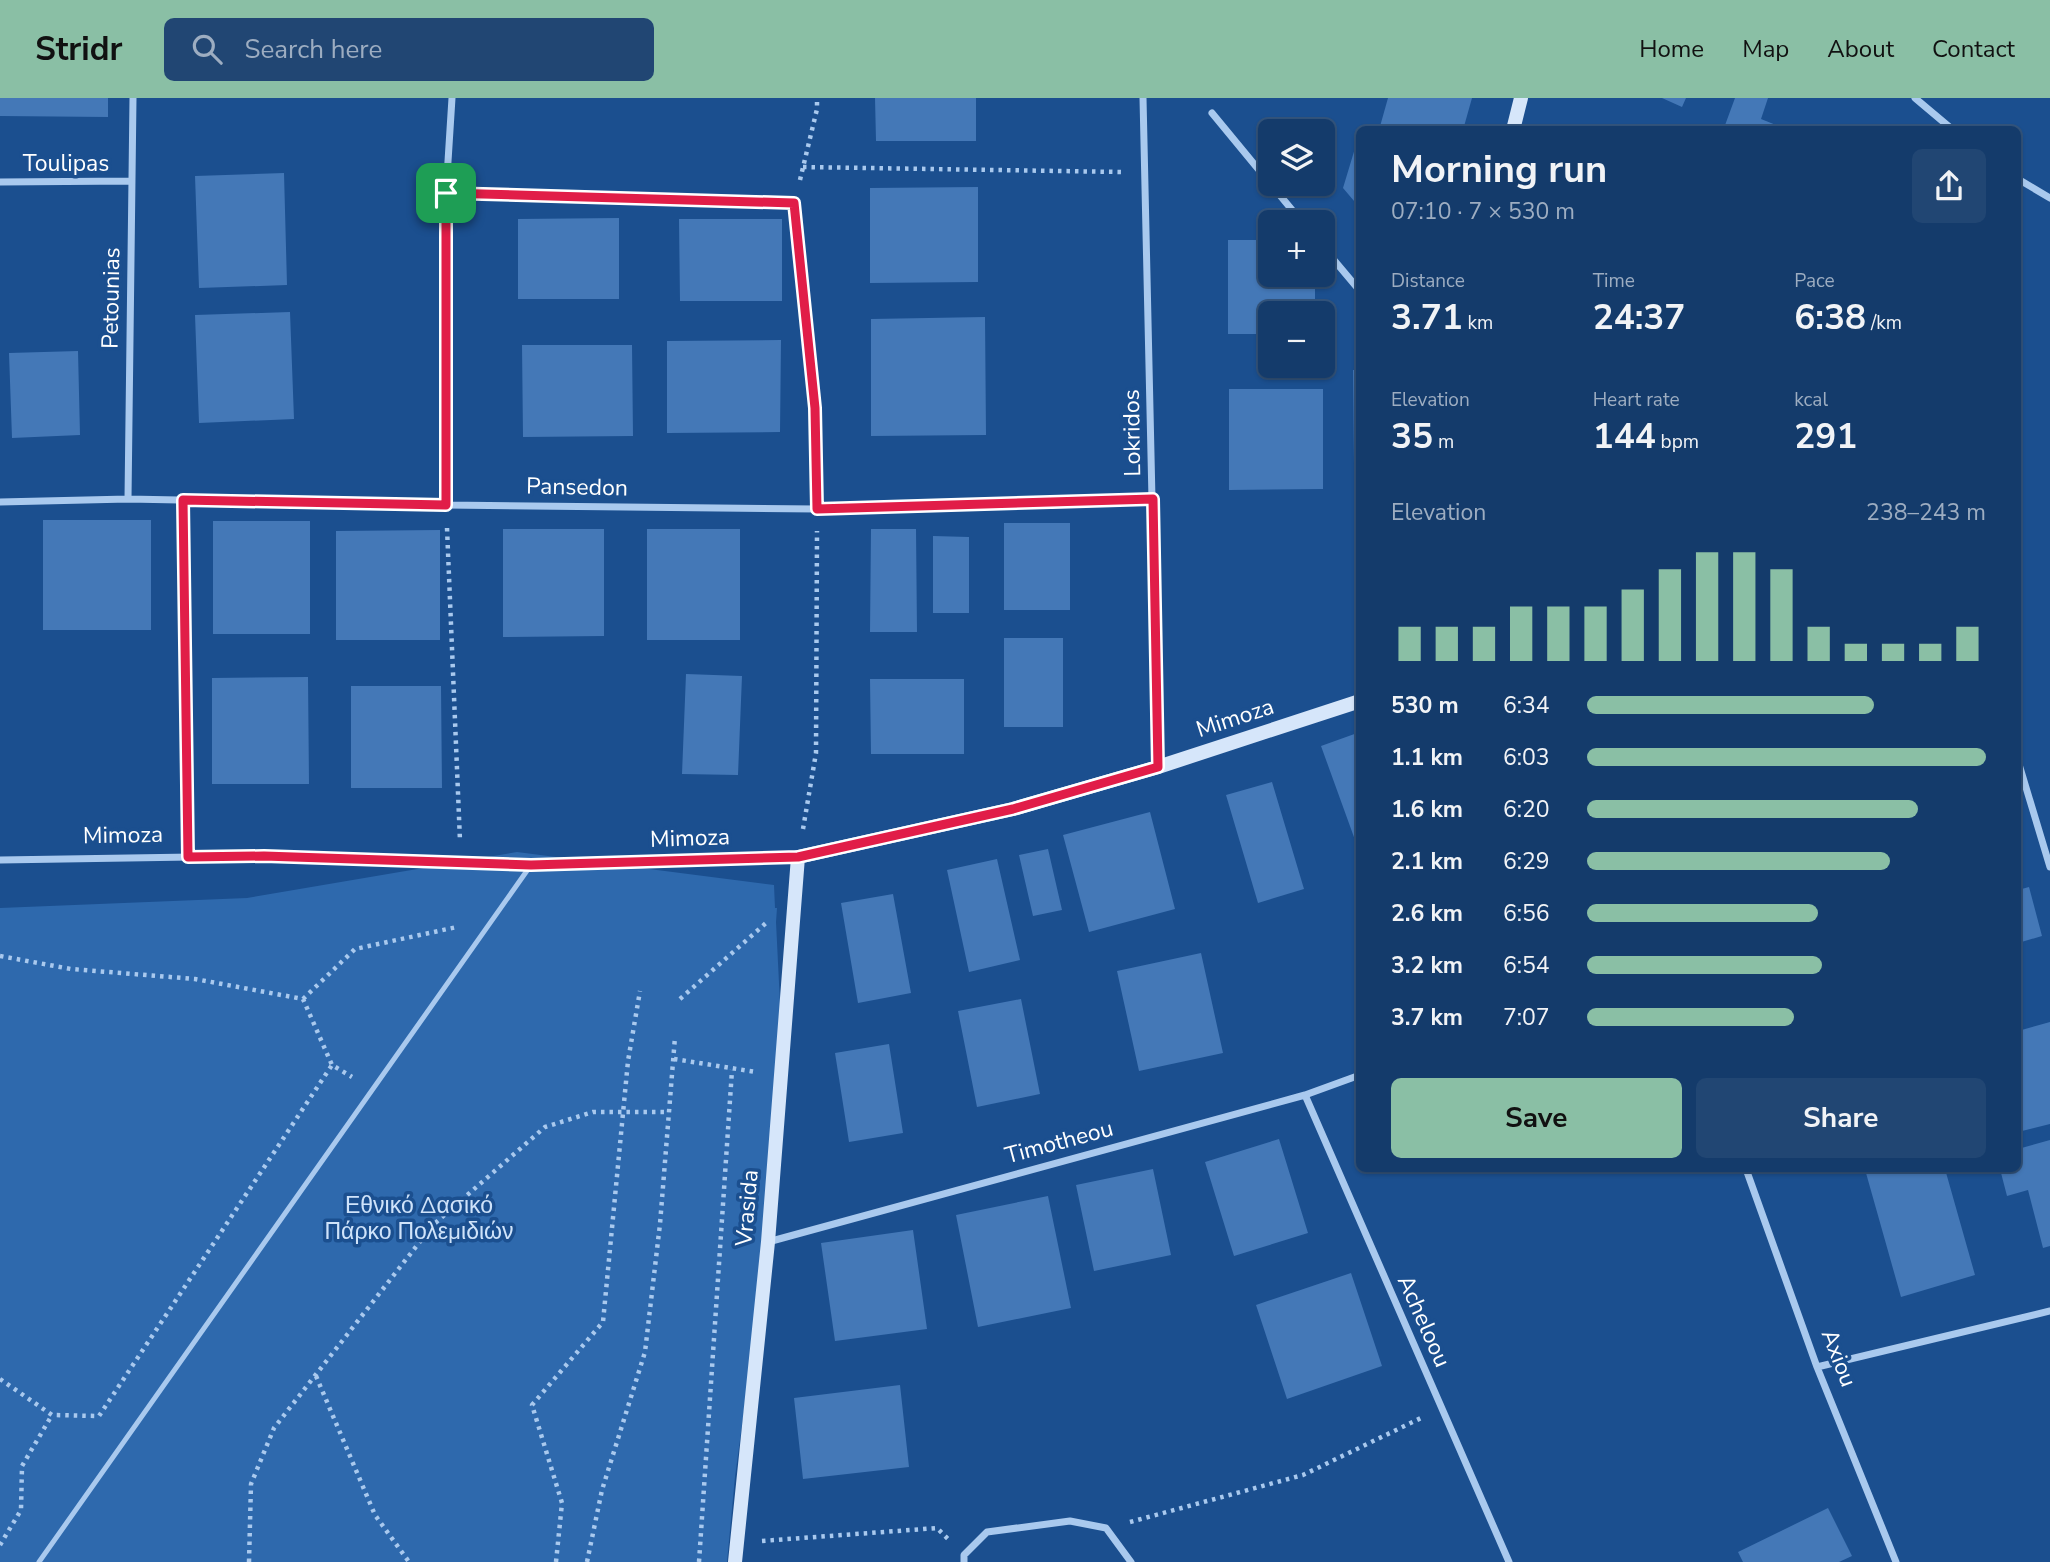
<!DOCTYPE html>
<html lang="en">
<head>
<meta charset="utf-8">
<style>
  :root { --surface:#143b6b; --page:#214673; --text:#f1f3f6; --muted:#9dadc1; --line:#33557e; --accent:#8abfa5 }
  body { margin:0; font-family:"Nunito Sans",sans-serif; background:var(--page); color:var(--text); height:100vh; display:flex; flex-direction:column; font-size:26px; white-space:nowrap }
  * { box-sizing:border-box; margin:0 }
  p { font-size:23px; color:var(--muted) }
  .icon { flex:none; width:38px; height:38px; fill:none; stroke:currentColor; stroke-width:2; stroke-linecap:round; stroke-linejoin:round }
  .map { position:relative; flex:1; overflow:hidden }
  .panel { position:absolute; left:1356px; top:28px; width:665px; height:1046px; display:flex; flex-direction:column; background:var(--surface); border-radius:10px; box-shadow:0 2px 5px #0004,0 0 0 2px var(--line) }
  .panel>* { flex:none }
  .tools { position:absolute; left:1258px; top:21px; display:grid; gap:14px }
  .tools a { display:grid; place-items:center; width:77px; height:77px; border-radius:10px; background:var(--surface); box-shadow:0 2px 5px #0004,0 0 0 2px var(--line); font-size:35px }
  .pin { position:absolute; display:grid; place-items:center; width:60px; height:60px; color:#fff; margin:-30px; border-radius:14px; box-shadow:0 4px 10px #0006 }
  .round { display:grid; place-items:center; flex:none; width:74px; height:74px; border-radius:10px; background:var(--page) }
  .summary { display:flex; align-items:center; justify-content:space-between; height:119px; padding:0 35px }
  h1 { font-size:38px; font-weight:700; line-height:52px }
  .stats { display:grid; grid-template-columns:repeat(3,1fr); gap:10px; height:119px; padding:7px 35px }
  .stats div { display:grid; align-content:center }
  .stats b { font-size:35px; font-weight:700 }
  .stats small { font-size:19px; font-weight:400 }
  .stats p { font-size:19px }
  .chart { height:196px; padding:14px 35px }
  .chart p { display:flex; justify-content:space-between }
  .chart svg { width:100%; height:126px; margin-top:7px; stroke:var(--accent); stroke-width:6 }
  .cta { display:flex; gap:14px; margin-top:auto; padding:14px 35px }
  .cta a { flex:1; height:80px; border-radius:10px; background:var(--accent); color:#111; font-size:28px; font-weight:700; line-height:80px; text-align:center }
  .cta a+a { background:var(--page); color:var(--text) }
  ul { padding:0 35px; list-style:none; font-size:23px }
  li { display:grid; grid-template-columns:112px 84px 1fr; align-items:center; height:52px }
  li i { height:18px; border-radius:9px; background:var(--accent) }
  header { display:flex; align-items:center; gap:42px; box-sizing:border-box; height:98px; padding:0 35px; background:var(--accent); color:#111 }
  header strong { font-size:33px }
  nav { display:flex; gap:38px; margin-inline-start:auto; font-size:24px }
  .search { width:490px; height:63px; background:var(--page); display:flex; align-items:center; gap:18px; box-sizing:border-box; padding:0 24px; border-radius:10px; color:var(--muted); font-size:26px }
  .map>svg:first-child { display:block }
  .green { fill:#2e69ad }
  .building { fill:#4478b7 }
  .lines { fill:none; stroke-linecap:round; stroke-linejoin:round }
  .path { stroke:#a9c9ee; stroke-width:4.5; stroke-dasharray:3.5 5; stroke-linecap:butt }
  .lane { stroke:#a9c9ee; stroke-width:5 }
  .street { stroke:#a9c9ee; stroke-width:7 }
  .secondary { stroke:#d6e6fa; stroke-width:14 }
  .route-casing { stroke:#fff; stroke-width:14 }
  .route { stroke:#e11d48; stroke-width:9 }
  .labels { text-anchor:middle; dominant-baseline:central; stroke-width:7; stroke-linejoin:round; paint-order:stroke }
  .street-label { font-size:23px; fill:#fff; stroke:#1b4f8f }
  .park-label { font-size:23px; fill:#cfe3fa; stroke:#1b4f8f }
</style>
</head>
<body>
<header>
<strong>Stridr</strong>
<div class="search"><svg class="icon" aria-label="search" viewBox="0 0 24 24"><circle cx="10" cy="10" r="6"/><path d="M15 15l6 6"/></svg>Search here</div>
<nav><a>Home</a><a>Map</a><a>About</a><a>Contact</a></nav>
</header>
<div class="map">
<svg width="2050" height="1464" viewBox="0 0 2050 1464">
  <rect width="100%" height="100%" fill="#1b4f8f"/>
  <path class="green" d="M517,754L774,787L775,810H777L776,824L785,1007L735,1379L727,1464H0V810L247,800Z"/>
  <path class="building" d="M0,0H108V19L0,18Z
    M875,0H976V43H876Z
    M1388,0H1472L1463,32H1379Z
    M1662,0H1686L1682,9Z
    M1735,0H1768L1761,21L1776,27L1774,32L1724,30Z
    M1359,37H1360V110L1343,90Z
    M284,75L287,187L199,190L195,78Z
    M978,89V184L870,185V90Z
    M619,120V201H518V121Z
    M679,121H782V203H680Z
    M1228,142H1270V177H1274L1275,185H1315V215H1270V236H1228Z
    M290,214L294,321L199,325L195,217Z
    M985,219L986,337L871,338V221Z
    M781,242L780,334L667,335V243Z
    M522,247H632L633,338L523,339Z
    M78,253L80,337L12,340L9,255Z
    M1353,272H1360V366H1354Z
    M1229,291H1323V391L1229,392Z
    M43,422H151V532H43Z
    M213,423H310V536H213Z
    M1004,425H1070V512H1004Z
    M503,431H604V538L503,539Z
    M647,431H740V542H647Z
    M871,431H916L917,534H870Z
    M440,432V542H336V433Z
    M933,438L969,439V515H933Z
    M1004,540H1063V629H1004Z
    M686,576L742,578L738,677L682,676Z
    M308,579L309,686H212V580Z
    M870,581H964V656H871Z
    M351,588H441L442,690H351Z
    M1360,634V753H1359L1321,648Z
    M1272,684L1304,791L1258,805L1226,697Z
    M1150,714L1175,811L1089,834L1063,737Z
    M1048,751L1062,812L1033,818L1019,757Z
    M997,761L1020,862L969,874L947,772Z
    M2029,789L2042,838L2018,845V792Z
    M893,796L911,895L858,905L841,805Z
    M1201,855L1223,955L1139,973L1117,873Z
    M1021,901L1040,996L977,1009L958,913Z
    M2050,924V1026L2018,1034V933Z
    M889,946L903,1035L849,1044L835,955Z
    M1279,1041L1308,1135L1234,1158L1205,1064Z
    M2050,1042V1148L2043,1150L2028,1092L2007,1098L2000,1071H2018V1051Z
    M1153,1071L1171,1157L1094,1173L1076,1087Z
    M1882,1071H1945L1975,1177L1901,1199L1866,1075Z
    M1048,1098L1071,1210L978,1229L956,1117Z
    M913,1132L927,1231L835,1243L821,1145Z
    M1351,1175L1382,1268L1287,1301L1256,1207Z
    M900,1287L909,1369L803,1381L794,1300Z
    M1828,1410L1852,1458L1839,1464H1743L1738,1454Z"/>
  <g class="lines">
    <path class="path" d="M803,69L1123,74
      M800,82L817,11V0
      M468,96L771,104
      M183,424L188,737
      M447,430L460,743
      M803,731L816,655L817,433
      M0,858L71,871L195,881L303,901L332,967L352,979
      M303,901L355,851L457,829
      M680,901L766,825
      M674,961L756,974
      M316,1278L375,1417L409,1464
      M0,1281L52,1317L99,1318L332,967
      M1130,1424L1303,1377L1421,1320
      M762,1443L937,1430L948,1441
      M0,1447L21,1412L22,1368L52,1317
      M249,1464L251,1386L274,1330L433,1127L545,1029L593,1014H669
      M556,1464L562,1405L532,1307L603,1224L628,963L640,893
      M587,1464L602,1392L645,1254L660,1126L675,939
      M699,1464L732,972"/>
    <path class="lane" d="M39,1464L531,767"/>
    <path class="street" d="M1143,0L1158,669
      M1915,0L1953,32
      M1212,15L1302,124
      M2018,81L2050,100
      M0,84L132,83
      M794,105L815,310L817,411
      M1323,149L1360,193
      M128,401L133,0
      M0,404L128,401L446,407L817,411L1153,401
      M446,407V95L452,0
      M2018,663L2050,769
      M0,762L264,758L531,767L798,759
      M1305,997L1509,1464
      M1746,1071L1817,1269L1896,1464
      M768,1144L1305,997L1360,977
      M1817,1269L2050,1213
      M964,1464V1457L987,1434L1070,1423L1106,1430L1131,1464"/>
    <path class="secondary" d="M1513,32L1521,0
      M735,1464L768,1144L798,759L1013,711L1158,669L1360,603"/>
  </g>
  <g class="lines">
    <g class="route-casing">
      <path id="route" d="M446,95L794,105L815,310L817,411L1153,401L1158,669L1013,711L798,759L531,767L264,758L188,759L183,402L446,407Z"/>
    </g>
    <use href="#route" class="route"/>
  </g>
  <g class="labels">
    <g class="street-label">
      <text x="66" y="65">Toulipas</text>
      <text transform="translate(111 200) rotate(-89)">Petounias</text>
      <text transform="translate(1132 335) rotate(-91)">Lokridos</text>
      <text transform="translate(577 389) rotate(1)">Pansedon</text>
      <text transform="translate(1235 620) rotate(-18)">Mimoza</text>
      <text transform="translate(123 737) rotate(-1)">Mimoza</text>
      <text transform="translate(690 740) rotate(-2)">Mimoza</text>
      <text transform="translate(1059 1044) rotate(-15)">Timotheou</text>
      <text transform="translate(747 1110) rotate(-85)">Vrasida</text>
      <text transform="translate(1424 1223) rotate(66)">Acheloou</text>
      <text transform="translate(1839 1260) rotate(69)">Axiou</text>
    </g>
    <g class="park-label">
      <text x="419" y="1107">Εθνικό Δασικό<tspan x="419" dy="26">Πάρκο Πολεμιδιών</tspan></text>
    </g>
  </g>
</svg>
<div class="tools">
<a><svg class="icon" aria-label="layers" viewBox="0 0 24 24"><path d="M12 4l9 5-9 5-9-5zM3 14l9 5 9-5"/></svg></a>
<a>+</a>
<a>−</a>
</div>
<div class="pin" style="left:446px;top:95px;background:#1e9e55"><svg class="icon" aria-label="arrive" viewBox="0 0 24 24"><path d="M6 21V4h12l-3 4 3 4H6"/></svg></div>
<section class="panel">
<div class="summary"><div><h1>Morning run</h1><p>07:10 · 7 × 530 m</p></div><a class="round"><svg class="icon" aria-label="share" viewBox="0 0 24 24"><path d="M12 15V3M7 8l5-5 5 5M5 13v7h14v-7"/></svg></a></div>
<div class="stats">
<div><p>Distance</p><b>3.71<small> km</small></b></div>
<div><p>Time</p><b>24:37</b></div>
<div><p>Pace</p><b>6:38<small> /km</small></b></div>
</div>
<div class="stats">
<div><p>Elevation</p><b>35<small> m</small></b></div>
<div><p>Heart rate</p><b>144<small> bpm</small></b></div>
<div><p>kcal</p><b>291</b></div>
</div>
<div class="chart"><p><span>Elevation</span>238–243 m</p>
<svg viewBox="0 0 160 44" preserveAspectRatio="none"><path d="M5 44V32M15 44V32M25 44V32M35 44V25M45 44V25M55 44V25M65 44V19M75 44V12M85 44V6M95 44V6M105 44V12M115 44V32M125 44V38M135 44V38M145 44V38M155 44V32"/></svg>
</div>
<ul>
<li><b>530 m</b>6:34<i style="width:72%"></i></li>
<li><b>1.1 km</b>6:03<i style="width:100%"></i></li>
<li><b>1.6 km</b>6:20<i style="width:83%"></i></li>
<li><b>2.1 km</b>6:29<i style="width:76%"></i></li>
<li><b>2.6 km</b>6:56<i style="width:58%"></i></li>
<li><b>3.2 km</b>6:54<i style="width:59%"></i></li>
<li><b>3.7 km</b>7:07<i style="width:52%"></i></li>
</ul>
<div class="cta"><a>Save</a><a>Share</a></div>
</section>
</div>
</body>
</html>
